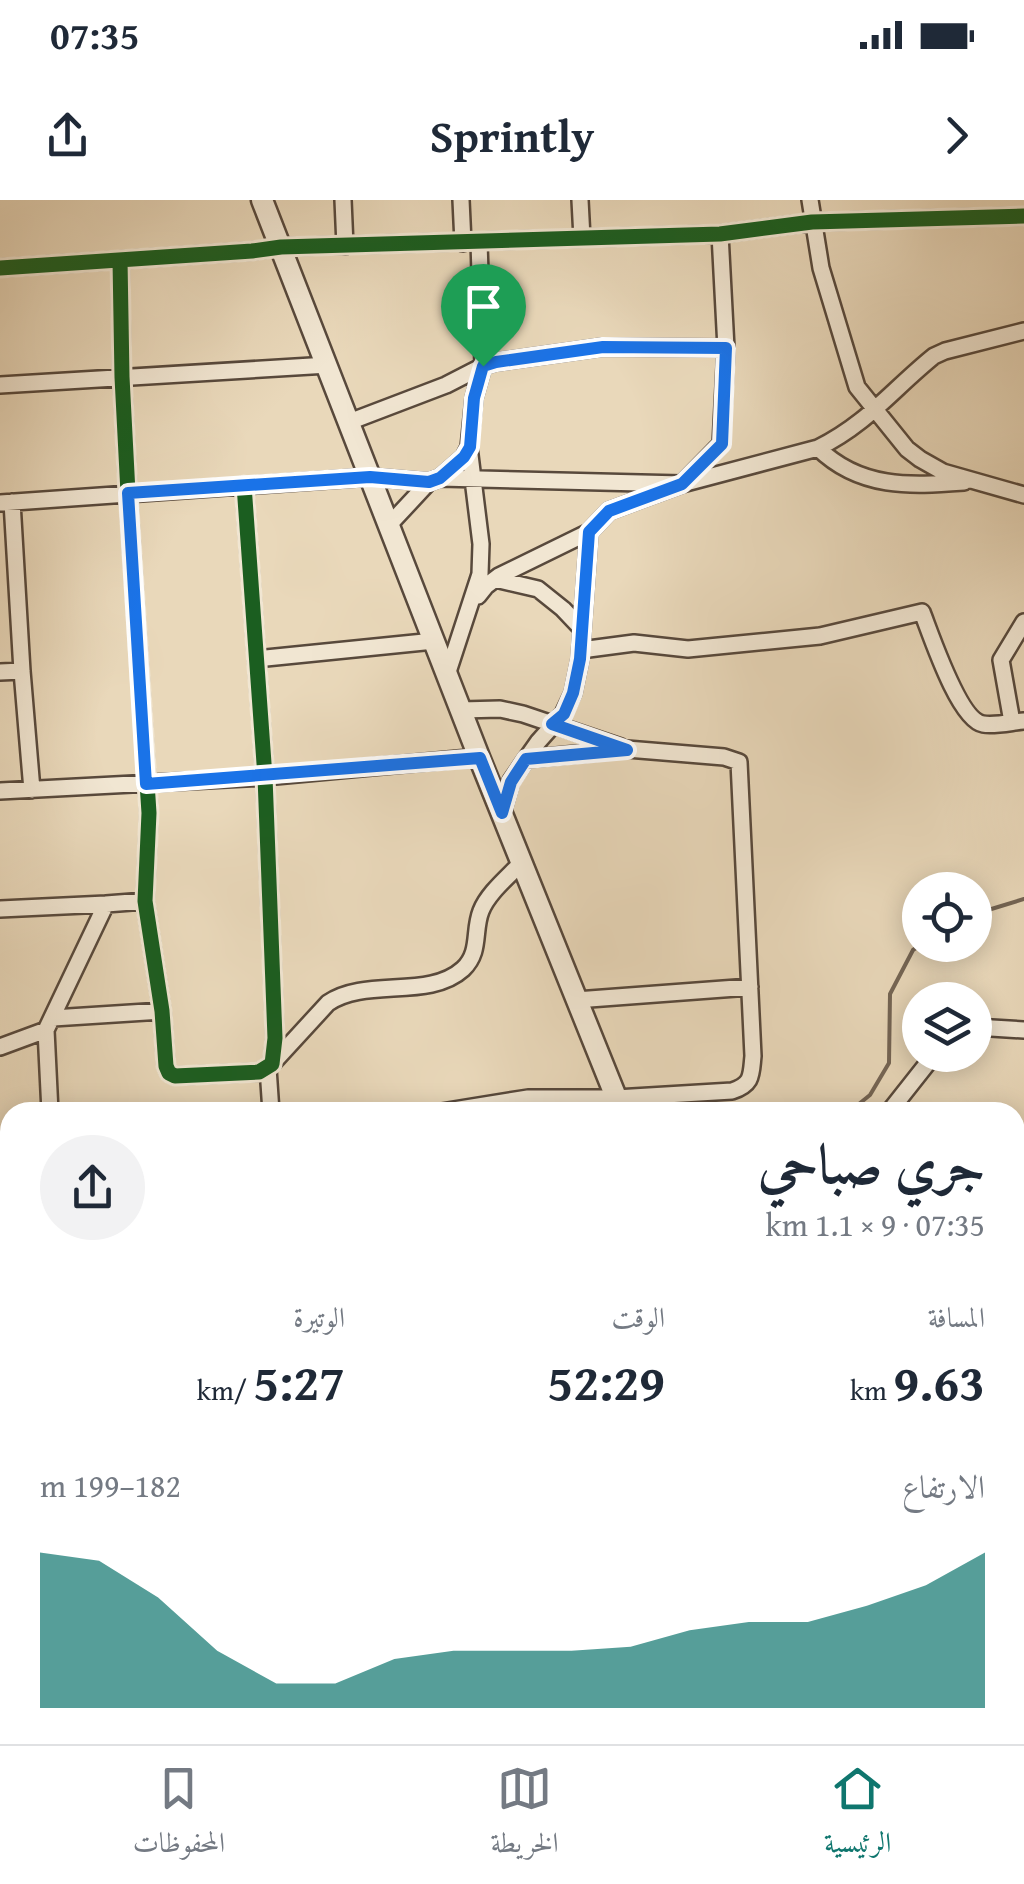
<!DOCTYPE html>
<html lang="ar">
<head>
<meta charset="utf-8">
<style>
  :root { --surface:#fff; --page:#f2f2f3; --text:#1f2937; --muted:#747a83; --line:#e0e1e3; --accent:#0f766e }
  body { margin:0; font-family:"Gentium Book Plus",Amiri,serif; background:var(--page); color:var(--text); direction:rtl; height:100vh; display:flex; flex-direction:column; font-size:38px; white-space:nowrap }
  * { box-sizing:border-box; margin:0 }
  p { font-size:32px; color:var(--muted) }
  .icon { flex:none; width:55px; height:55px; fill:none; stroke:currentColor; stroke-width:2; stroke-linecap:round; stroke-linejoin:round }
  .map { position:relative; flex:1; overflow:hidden; direction:ltr }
  .sheet { position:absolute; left:0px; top:902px; width:1025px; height:642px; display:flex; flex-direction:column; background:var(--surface); border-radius:30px 30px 0 0; box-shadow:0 5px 25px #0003; direction:rtl }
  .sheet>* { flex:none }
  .tools { position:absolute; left:902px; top:672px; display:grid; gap:20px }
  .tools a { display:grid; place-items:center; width:90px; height:90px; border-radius:50%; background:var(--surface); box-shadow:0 5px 25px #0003; font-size:50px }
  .pin { position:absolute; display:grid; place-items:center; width:85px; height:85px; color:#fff; margin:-102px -42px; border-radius:50% 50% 50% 0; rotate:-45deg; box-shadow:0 0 10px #0007 }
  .pin .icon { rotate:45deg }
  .round { display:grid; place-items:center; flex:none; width:105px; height:105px; border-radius:52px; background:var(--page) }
  .head { display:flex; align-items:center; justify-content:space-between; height:170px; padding:0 40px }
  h1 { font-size:55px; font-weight:600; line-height:75px }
  .stats { display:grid; grid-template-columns:repeat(3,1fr); gap:15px; height:170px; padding:10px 40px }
  .stats div { display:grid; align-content:center }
  .stats b { font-size:50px; font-weight:600 }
  .stats small { font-size:28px; font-weight:400 }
  .stats p { font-size:28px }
  .chart { height:280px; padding:20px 40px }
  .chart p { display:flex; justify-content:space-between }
  .chart svg { width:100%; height:180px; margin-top:10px; fill:var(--accent); opacity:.7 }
  .status { display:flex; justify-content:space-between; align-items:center; height:70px; padding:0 50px; background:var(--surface); direction:ltr }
  .status svg { height:28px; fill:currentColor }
  header { display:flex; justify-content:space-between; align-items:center; height:130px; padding:0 40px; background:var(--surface); font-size:45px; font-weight:600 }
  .tabs { display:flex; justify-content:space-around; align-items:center; height:140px; border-top:2px solid var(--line); background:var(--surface); font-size:28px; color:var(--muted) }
  .tabs a { display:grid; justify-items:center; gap:5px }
  .tabs .selected { color:var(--accent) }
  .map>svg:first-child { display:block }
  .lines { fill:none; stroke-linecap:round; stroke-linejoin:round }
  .stream { stroke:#746555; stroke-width:4 }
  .minor-casing { stroke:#58493c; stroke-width:20 }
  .tertiary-casing { stroke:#58493c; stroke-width:25 }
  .minor { stroke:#f1e6d2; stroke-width:15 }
  .tertiary { stroke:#f1e6d2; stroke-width:20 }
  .cycleway-casing { stroke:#f1e6d2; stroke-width:21 }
  .cycleway { stroke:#1b5e20; stroke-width:15 }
  .route-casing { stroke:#fff; stroke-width:20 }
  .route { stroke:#1a73e8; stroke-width:12 }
</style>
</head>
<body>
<div class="status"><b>07:35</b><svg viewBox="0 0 49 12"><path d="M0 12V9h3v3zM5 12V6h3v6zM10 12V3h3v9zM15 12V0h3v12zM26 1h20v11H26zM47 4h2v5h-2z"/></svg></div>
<header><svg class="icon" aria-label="forward" viewBox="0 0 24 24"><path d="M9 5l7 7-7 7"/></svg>Sprintly<svg class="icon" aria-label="share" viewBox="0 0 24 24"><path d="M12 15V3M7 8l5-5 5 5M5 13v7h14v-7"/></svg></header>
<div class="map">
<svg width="1024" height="1544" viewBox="0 0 1024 1544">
  <rect width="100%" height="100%" fill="#e9d8ba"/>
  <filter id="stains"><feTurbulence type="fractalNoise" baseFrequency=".002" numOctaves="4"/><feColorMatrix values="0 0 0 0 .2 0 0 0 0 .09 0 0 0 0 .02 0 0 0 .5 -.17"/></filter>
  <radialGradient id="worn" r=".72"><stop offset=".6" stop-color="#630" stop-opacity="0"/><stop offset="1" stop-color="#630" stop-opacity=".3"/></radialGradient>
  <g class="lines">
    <path class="stream" d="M975,714L1024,699
      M849,912L870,895L889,863L890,794L913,750L920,745
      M0,1349L10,1342"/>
    <g class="minor-casing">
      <path id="minor" d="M343,0L345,46
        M461,0L463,43
        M580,0L582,38
        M810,0L821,68L857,187L907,249L920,259L943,272L1024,295
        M120,60L122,177L128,293L149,613L145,701L162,811L166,866L169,873L175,876L259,872L272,864L275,838L265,577L244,285
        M0,68L252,51L281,47L720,34L812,22L1024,16
        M0,185L328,165
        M349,222L446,185L483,166L496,162L603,147L726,148
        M818,248C860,289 910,286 964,282
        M440,278L464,257L469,247L474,198L483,166L479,42
        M12,302L22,471L32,590
        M0,303L370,277L429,282
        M389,325L429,282L440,278L682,284L818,248C867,224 893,189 934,156L945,151L1024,131
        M495,379L538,389L563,409L582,429
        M478,396L486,386L499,376L589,332
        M581,450L634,443L688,449L820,436L922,412C931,435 959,520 983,524C995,526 1012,522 1024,521
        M256,459L434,441
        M0,472L22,471
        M447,475L480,374L481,344L469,247
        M461,510L500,509L523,514L621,547
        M1012,522L1001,460L1024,422
        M526,559L538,542L563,514L573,493L580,459L589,332L609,311L682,284L721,244L726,148L720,34
        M0,591L265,577L479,557
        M0,709L106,704
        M576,800L750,787
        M53,818L162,811
        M975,827L1024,830
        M0,847L46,830
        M272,864L328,803C366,777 429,800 463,769C481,752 473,731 481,711C488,693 508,677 521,663
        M268,868L271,912
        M50,912L46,830L106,704L145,701
        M441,912L528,898H616L732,891C753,884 751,875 753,856L739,562L724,557L627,549L526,559L511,581L502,613
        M889,912L934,855
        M1015,945L1024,946
        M0,996L10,995
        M1015,1064L1024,1065
        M0,1115H10
        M1015,1180L1024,1179
        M0,1278L10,1273
        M1015,1296L1024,1295
        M0,1422L10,1423
        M1015,1424H1024
        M860,1535L864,1544
        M129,1544V1535
        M465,1544V1535"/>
    </g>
    <g class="tertiary-casing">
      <path id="tertiary" d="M262,0L479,557L622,912
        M753,1535V1544"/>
    </g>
    <use href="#minor" class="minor"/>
    <use href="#tertiary" class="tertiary"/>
    <g class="cycleway-casing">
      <path id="cycleway" d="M120,60L122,177L128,293L149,613L145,701L162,811L166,866L169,873L175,876L259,872L272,864L275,838L265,577L244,285
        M0,68L252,51L281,47L720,34L812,22L1024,16"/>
    </g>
    <use href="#cycleway" class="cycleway"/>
  </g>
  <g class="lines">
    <g class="route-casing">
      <path id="route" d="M603,147L726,148L722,244L682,284L609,311L589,332L580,459L573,493L564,514L552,524L627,550L526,559L511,582L502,613L480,558L146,584L128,293L370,277L429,282L440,278L464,257L470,247L474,198L483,166L496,162Z"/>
    </g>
    <use href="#route" class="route"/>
  </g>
  <rect width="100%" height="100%" filter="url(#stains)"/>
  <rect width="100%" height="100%" fill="url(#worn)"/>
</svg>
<div class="tools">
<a><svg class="icon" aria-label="locate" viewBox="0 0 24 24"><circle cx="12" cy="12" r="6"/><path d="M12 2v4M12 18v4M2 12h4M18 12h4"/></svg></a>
<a><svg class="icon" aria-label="layers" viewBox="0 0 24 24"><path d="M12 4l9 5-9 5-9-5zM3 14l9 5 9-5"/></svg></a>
</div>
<div class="pin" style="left:483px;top:166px;background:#1e9e55"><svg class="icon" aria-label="arrive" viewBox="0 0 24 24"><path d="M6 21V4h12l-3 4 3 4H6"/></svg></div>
<section class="sheet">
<div class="head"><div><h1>جري صباحي</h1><p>07:35 · 9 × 1.1 km</p></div><a class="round"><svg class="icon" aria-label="share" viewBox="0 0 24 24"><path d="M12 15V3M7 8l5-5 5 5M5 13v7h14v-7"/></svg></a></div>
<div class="stats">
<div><p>المسافة</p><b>9.63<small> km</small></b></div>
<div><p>الوقت</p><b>52:29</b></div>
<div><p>الوتيرة</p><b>5:27<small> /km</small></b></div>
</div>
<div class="chart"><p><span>الارتفاع</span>182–199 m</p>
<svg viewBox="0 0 160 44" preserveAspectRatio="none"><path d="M0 44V6L10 8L20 17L30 30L40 38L50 38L60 32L70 30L80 30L90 30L100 29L110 25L120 23L130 23L140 19L150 14L160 6V44z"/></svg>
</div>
</section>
</div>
<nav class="tabs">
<a class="selected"><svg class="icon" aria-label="home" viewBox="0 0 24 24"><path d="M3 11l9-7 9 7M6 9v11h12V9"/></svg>الرئيسية</a>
<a><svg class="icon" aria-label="map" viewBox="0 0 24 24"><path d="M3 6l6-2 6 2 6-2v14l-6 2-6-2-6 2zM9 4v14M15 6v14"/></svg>الخريطة</a>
<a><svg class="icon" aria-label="saved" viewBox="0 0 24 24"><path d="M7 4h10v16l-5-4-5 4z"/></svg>المحفوظات</a>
</nav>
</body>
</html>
